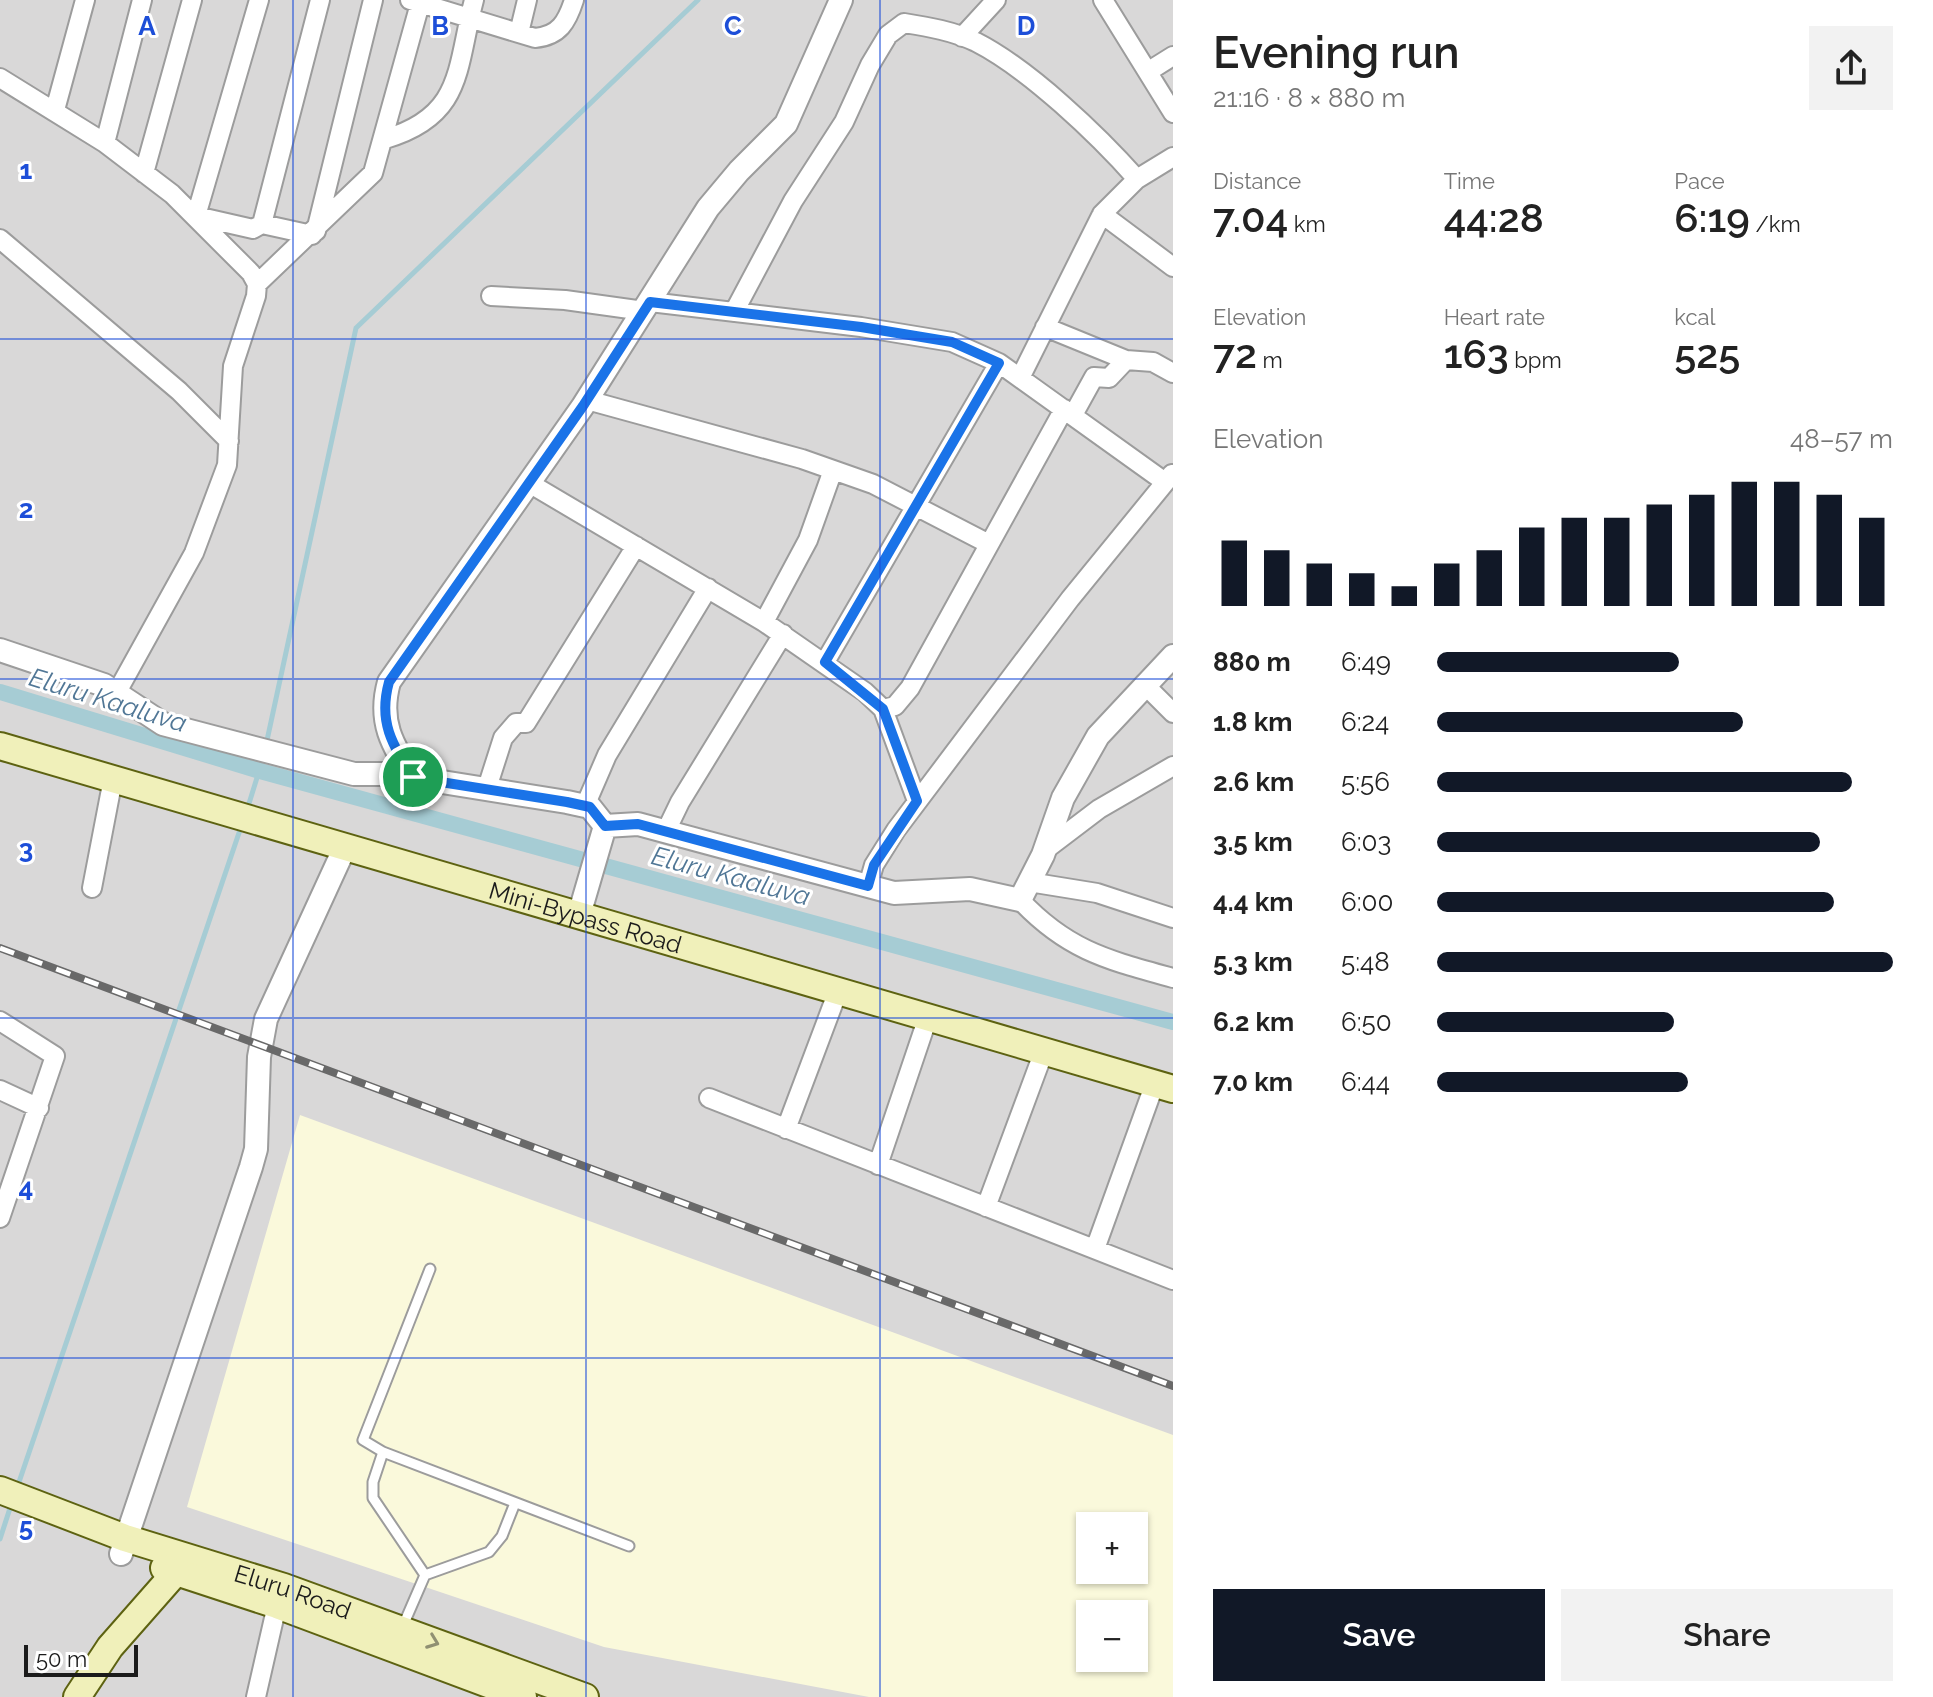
<!DOCTYPE html>
<html lang="en">
<head>
<meta charset="utf-8">
<style>
  :root { --surface:#fff; --page:#f2f2f2; --text:#222; --muted:#767676; --accent:#111827 }
  body { margin:0; font-family:Raleway,sans-serif; background:var(--page); color:var(--text); height:100vh; display:flex; flex-direction:column; font-size:30px; white-space:nowrap }
  * { box-sizing:border-box; margin:0 }
  p { font-size:26px; color:var(--muted) }
  .icon { flex:none; width:44px; height:44px; fill:none; stroke:currentColor; stroke-width:2; stroke-linecap:round; stroke-linejoin:round }
  .map { position:relative; flex:1; overflow:hidden }
  .side { display:flex; flex-direction:column; background:var(--surface); width:760px }
  .side>* { flex:none }
  .fabs { position:absolute; left:1076px; top:1512px; display:grid; gap:16px }
  .fabs a { display:grid; place-items:center; width:72px; height:72px; border-radius:0px; background:var(--surface); box-shadow:0 2px 6px #0004; font-size:40px }
  .scale { position:absolute; left:24px; bottom:20px; width:114px; box-sizing:border-box; padding-left:8px; border:4px solid #1b1b1b; border-top:0; font-size:22px; line-height:28px; white-space:nowrap; color:#1b1b1b; -webkit-text-stroke:6px #fff; paint-order:stroke }
  .pin { position:absolute; display:grid; place-items:center; width:68px; height:68px; color:#fff; margin:-34px; border:4px solid #fff; border-radius:50%; box-shadow:0 2px 8px #0007 }
  .round { display:grid; place-items:center; flex:none; width:84px; height:84px; border-radius:0px; background:var(--page) }
  .headline { display:flex; align-items:center; justify-content:space-between; height:136px; padding:0 40px }
  h1 { font-size:44px; font-weight:600; line-height:60px }
  .stats { display:grid; grid-template-columns:repeat(3,1fr); gap:12px; height:136px; padding:8px 40px }
  .stats div { display:grid; align-content:center }
  .stats b { font-size:40px; font-weight:600 }
  .stats small { font-size:22px; font-weight:400 }
  .stats p { font-size:22px }
  .chart { height:224px; padding:16px 40px }
  .chart p { display:flex; justify-content:space-between }
  .chart svg { width:100%; height:144px; margin-top:8px; stroke:var(--accent); stroke-width:6 }
  .cta { display:flex; gap:16px; margin-top:auto; padding:16px 40px }
  .cta a { flex:1; height:92px; border-radius:0px; background:var(--accent); color:#fff; font-size:32px; font-weight:600; line-height:92px; text-align:center }
  .cta a+a { background:var(--page); color:var(--text) }
  ul { padding:0 40px; list-style:none; font-size:26px }
  li { display:grid; grid-template-columns:128px 96px 1fr; align-items:center; height:60px }
  li i { height:20px; border-radius:10px; background:var(--accent) }
  main { display:flex; flex:1; min-height:0 }
  .map>svg:first-child { display:block }
  .residential { fill:#d9d8d8; fill-rule:evenodd }
  .education { fill:#faf9db; fill-rule:evenodd }
  .lines { fill:none; stroke-linecap:round; stroke-linejoin:round }
  .stream { stroke:#a6ccd4; stroke-width:5 }
  .canal { stroke:#a6ccd4; stroke-width:16 }
  .service-casing { stroke:#9c9c9c; stroke-width:13 }
  .minor-casing { stroke:#9c9c9c; stroke-width:22 }
  .tertiary-casing { stroke:#9c9c9c; stroke-width:26 }
  .secondary-casing { stroke:#5d6211; stroke-width:30 }
  .service { stroke:#fff; stroke-width:9 }
  .minor { stroke:#fff; stroke-width:18 }
  .tertiary { stroke:#fff; stroke-width:22 }
  .secondary { stroke:#f0f0ba; stroke-width:26 }
  .rail-casing { stroke:#696969; stroke-width:8 }
  .rail { stroke:#fff; stroke-width:5; stroke-dasharray:15; stroke-linecap:butt }
  .oneway { stroke:#909072 }
  .route-casing { stroke:#fff; stroke-width:16 }
  .route { stroke:#1a73e8; stroke-width:10 }
  .grid { fill:none; stroke:#1d4ed8; stroke-width:2; stroke-opacity:0.55 }
  .labels { text-anchor:middle; dominant-baseline:central; stroke-width:6; stroke-linejoin:round; paint-order:stroke }
  .street-label { font-size:24px; fill:#1b1b1b; stroke:#fff }
  .water-label { font-size:26px; font-style:italic; fill:#517796; stroke:#fff }
  .grid-label { font-size:26px; text-anchor:middle; font-weight:bold; fill:#1d4ed8; stroke:#fff; stroke-width:6; stroke-linejoin:round; paint-order:stroke }
</style>
</head>
<body>
<main>
<div class="map">
<svg width="1173" height="1697" viewBox="0 0 1173 1697">
  <rect width="100%" height="100%" fill="#ebe7e1"/>
  <path class="residential" d="M0,0H1173V1697H0ZM1090,1526H1134V1570H1090ZM1090,1614H1134V1658H1090Z"/>
  <path class="education" d="M300,1115L1173,1435V1697H869L604,1647L187,1507ZM1090,1526H1134V1570H1090ZM1090,1614H1134V1658H1090Z"/>
  <g class="lines">
    <path class="stream" d="M266,745L356,328L698,0
      M247,810L264,755
      M17,1488L242,824
      M0,1539L12,1502"/>
    <path class="canal" d="M0,692L260,771L1173,1022"/>
    <g class="service-casing">
      <path id="service" d="M430,1269L363,1440L383,1452L629,1546
        M383,1452L373,1482V1498L425,1575L489,1552L502,1536L515,1503
        M402,1628L425,1575"/>
    </g>
    <g class="minor-casing">
      <path id="minor" d="M410,0L535,38C559,36 567,22 574,0
        M1103,0L1173,113
        M519,33L527,0
        M962,37L996,0
        M1149,71L1173,56
        M0,78L105,143L172,194L251,273L257,284L256,296L233,366L227,465L194,553L117,692
        M55,110L85,0
        M385,139C464,116 456,68 474,0
        M105,143L142,0
        M144,173L192,0
        M1102,214L1173,267
        M196,216L253,229L262,224L320,0
        M196,216L259,0
        M262,224L312,235
        M316,231L373,0
        M0,239L179,391L229,441
        M257,284L373,173L421,0
        M491,296L565,300L644,311
        M650,302L861,327L952,342L999,363L1165,482
        M734,312L793,201L844,122L870,65L888,35L904,23C929,27 953,31 976,42C1029,69 1098,135 1137,179
        M1045,327L1126,360
        M1020,378L1102,214L1137,179L1173,157
        M587,400L802,459L873,484L989,544
        M1073,415L1094,377L1109,378L1126,360L1153,362L1173,373
        M529,483L764,622L865,692L883,709L917,801
        M764,622L808,540L833,470
        M825,662L999,363
        M1144,684L1173,713
        M883,709L895,706L910,688L1064,409
        M487,788L503,738L516,723H526L636,546
        M585,806L607,755L708,588
        M666,831L680,802L783,634
        M1045,850L1099,809L1173,766
        M1029,882L1097,893L1173,918
        M868,886L874,865L896,830L1070,599L1172,474
        M92,888L113,779
        M1020,900C1068,951 1108,960 1173,978
        M0,1021L55,1056L0,1218
        M0,1090L39,1108
        M709,1098L1173,1280
        M786,1129L838,991
        M878,1165L928,1017
        M986,1207L1044,1051
        M1095,1249L1155,1083
        M256,1697L277,1605"/>
    </g>
    <g class="tertiary-casing">
      <path id="tertiary" d="M0,650L104,685L163,724L354,774H392L567,802L590,807L605,826
        M413,777C392,744 378,722 389,682L583,406L708,208L739,171L786,124L841,0
        M605,826L638,824L894,893L970,889L1020,900L1043,855L1063,798L1098,736L1173,656
        M579,915L605,826
        M121,1554L251,1167L256,1149L259,1057L266,1019L345,847"/>
    </g>
    <g class="secondary-casing">
      <g id="secondary">
        <path id="s1" d="M0,746L1173,1089"/>
        <path id="s2" d="M0,1490L125,1538L284,1587L585,1697"/>
        <path d="M164,1568L277,1605L523,1697"/>
        <path d="M77,1697L110,1647L176,1572"/>
      </g>
    </g>
    <use href="#service" class="service"/>
    <use href="#minor" class="minor"/>
    <use href="#tertiary" class="tertiary"/>
    <use href="#secondary" class="secondary"/>
    <g class="rail-casing">
      <path id="rail" d="M0,948L1173,1386"/>
    </g>
    <use href="#rail" class="rail"/>
  </g>
  <defs><path id="oneway-chevron" d="M-2-3.5L2.5 0L-2 3.5" fill="none" stroke-width="1.6" stroke-linecap="round" stroke-linejoin="round" transform="scale(2)"/></defs>
  <use class="oneway" href="#oneway-chevron" transform="translate(433 1642) rotate(21)"/>
  <g class="lines">
    <g class="route-casing">
      <path id="route" d="M650,302L861,327L952,342L999,363L825,662L883,709L917,801L874,865L868,886L638,824L605,826L590,807L567,802L422,779L413,777C392,744 378,722 389,682L583,406Z"/>
    </g>
    <use href="#route" class="route"/>
  </g>
  <path class="grid" d="M293,0V1697M586,0V1697M880,0V1697M0,339H1173M0,679H1173M0,1018H1173M0,1358H1173"/>
  <g class="labels">
    <g class="street-label">
      <text stroke="none"><textPath href="#s1" startOffset="610">Mini-Bypass Road</textPath></text>
      <text stroke="none"><textPath href="#s2" startOffset="310">Eluru Road</textPath></text>
    </g>
    <g class="water-label">
      <text transform="translate(108 700) rotate(17)">Eluru Kaaluva</text>
      <text transform="translate(731 876) rotate(15)">Eluru Kaaluva</text>
    </g>
  </g>
  <g class="grid-label">
    <text x="147" y="35">A</text>
    <text x="440" y="35">B</text>
    <text x="733" y="35">C</text>
    <text x="1026" y="35">D</text>
    <text x="26" y="179">1</text>
    <text x="26" y="518">2</text>
    <text x="26" y="858">3</text>
    <text x="26" y="1197">4</text>
    <text x="26" y="1536">5</text>
  </g>
</svg>
<div class="fabs">
<a>+</a>
<a>−</a>
</div>
<div class="scale">50 m</div>
<div class="pin" style="left:413px;top:777px;background:#1e9e55"><svg class="icon" aria-label="arrive" viewBox="0 0 24 24"><path d="M6 21V4h12l-3 4 3 4H6"/></svg></div>
</div>
<section class="side">
<div class="headline"><div><h1>Evening run</h1><p>21:16 · 8 × 880 m</p></div><a class="round"><svg class="icon" aria-label="share" viewBox="0 0 24 24"><path d="M12 15V3M7 8l5-5 5 5M5 13v7h14v-7"/></svg></a></div>
<div class="stats">
<div><p>Distance</p><b>7.04<small> km</small></b></div>
<div><p>Time</p><b>44:28</b></div>
<div><p>Pace</p><b>6:19<small> /km</small></b></div>
</div>
<div class="stats">
<div><p>Elevation</p><b>72<small> m</small></b></div>
<div><p>Heart rate</p><b>163<small> bpm</small></b></div>
<div><p>kcal</p><b>525</b></div>
</div>
<div class="chart"><p><span>Elevation</span>48–57 m</p>
<svg viewBox="0 0 160 44" preserveAspectRatio="none"><path d="M5 44V24M15 44V27M25 44V31M35 44V34M45 44V38M55 44V31M65 44V27M75 44V20M85 44V17M95 44V17M105 44V13M115 44V10M125 44V6M135 44V6M145 44V10M155 44V17"/></svg>
</div>
<ul>
<li><b>880 m</b>6:49<i style="width:53%"></i></li>
<li><b>1.8 km</b>6:24<i style="width:67%"></i></li>
<li><b>2.6 km</b>5:56<i style="width:91%"></i></li>
<li><b>3.5 km</b>6:03<i style="width:84%"></i></li>
<li><b>4.4 km</b>6:00<i style="width:87%"></i></li>
<li><b>5.3 km</b>5:48<i style="width:100%"></i></li>
<li><b>6.2 km</b>6:50<i style="width:52%"></i></li>
<li><b>7.0 km</b>6:44<i style="width:55%"></i></li>
</ul>
<div class="cta"><a>Save</a><a>Share</a></div>
</section>
</main>
</body>
</html>
